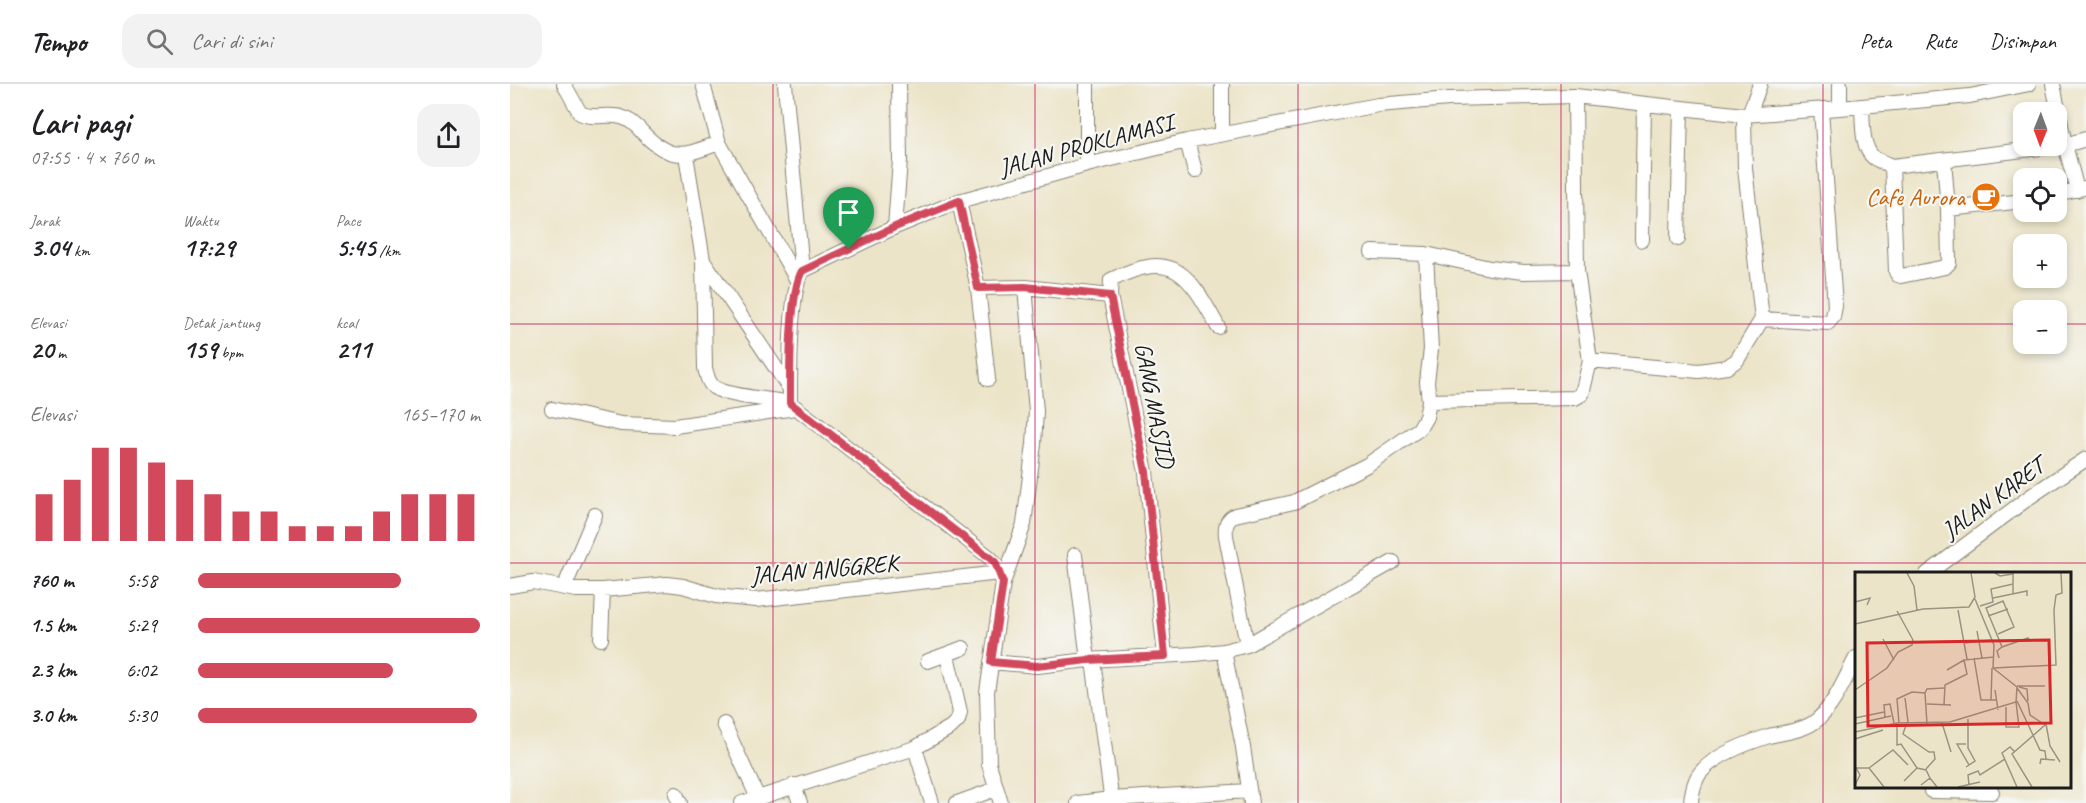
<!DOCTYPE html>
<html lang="id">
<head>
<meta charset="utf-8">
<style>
  :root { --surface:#fff; --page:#f2f2f2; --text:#202124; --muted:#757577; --line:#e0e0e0; --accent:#d1495b }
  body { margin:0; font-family:Caveat,sans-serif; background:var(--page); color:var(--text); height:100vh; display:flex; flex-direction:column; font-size:22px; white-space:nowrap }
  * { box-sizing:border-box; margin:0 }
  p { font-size:20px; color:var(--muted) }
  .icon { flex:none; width:33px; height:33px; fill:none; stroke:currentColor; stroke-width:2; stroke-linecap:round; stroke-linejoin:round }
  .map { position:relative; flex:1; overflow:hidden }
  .sheet { display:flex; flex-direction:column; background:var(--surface); width:510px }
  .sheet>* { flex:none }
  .needle { width:39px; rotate:181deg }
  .buttons { position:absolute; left:1503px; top:18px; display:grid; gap:12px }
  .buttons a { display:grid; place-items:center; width:54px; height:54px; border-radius:12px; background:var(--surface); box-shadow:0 3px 9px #0003; font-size:30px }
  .pin { position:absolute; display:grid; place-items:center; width:51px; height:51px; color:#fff; margin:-62px -26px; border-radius:50% 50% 50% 0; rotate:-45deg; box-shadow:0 0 6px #0007 }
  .pin .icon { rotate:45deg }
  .round { display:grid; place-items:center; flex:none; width:63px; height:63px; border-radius:18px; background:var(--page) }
  .head { display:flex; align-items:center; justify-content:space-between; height:102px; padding:0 30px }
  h1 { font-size:33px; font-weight:800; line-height:45px }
  .stats { display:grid; grid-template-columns:repeat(3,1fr); gap:9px; height:102px; padding:6px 30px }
  .stats div { display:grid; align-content:center }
  .stats b { font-size:26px; font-weight:800 }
  .stats small { font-size:16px; font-weight:400 }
  .stats p { font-size:16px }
  .chart { height:168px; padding:12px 30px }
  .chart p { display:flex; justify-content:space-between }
  .chart svg { width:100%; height:108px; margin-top:6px; stroke:var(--accent); stroke-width:6 }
  ul { padding:0 30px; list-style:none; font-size:20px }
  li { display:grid; grid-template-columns:96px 72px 1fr; align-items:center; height:45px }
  li i { height:15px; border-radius:8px; background:var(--accent) }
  header { display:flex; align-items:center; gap:36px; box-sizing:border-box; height:84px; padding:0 30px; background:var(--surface); border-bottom:2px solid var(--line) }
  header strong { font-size:28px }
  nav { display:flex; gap:33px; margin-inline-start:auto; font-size:21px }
  .search { width:420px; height:54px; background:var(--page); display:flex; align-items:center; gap:15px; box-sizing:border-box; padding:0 21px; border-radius:18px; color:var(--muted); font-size:22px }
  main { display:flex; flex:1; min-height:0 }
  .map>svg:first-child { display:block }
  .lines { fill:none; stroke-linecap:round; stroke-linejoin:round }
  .minor-casing { stroke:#848072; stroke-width:16 }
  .minor { stroke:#fff; stroke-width:14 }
  .route-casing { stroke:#fff; stroke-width:12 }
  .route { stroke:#d1495b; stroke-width:8 }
  .grid { fill:none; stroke:#c2185b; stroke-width:1.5; stroke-opacity:0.55 }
  .labels { text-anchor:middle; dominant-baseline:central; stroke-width:4.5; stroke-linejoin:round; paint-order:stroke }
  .street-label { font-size:24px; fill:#1c1c1c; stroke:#f6f6f2 }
  .food-label { font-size:24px; fill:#c56008; stroke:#f6f6f2; text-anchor:end }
  .inset-road { fill:none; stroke:#999483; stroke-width:1.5 }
  .view { fill:#d62828; fill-opacity:0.15; stroke:#d62828; stroke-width:3 }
  .inset-edge { fill:none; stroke:#1c1c1c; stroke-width:3 }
</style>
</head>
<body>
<header>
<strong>Tempo</strong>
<div class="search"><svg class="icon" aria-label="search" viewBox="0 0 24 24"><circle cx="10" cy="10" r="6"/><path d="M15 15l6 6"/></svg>Cari di sini</div>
<nav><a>Peta</a><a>Rute</a><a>Disimpan</a></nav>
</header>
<main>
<section class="sheet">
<div class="head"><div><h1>Lari pagi</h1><p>07:55 · 4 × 760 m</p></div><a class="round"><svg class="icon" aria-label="share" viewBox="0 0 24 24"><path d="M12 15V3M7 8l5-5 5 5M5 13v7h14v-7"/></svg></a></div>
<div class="stats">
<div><p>Jarak</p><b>3.04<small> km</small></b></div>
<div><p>Waktu</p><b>17:29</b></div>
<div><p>Pace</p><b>5:45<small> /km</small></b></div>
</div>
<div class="stats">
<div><p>Elevasi</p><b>20<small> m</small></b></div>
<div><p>Detak jantung</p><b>159<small> bpm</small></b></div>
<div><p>kcal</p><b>211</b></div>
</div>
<div class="chart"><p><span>Elevasi</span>165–170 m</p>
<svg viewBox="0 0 160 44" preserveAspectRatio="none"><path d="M5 44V25M15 44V19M25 44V6M35 44V6M45 44V12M55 44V19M65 44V25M75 44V32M85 44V32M95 44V38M105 44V38M115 44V38M125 44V32M135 44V25M145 44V25M155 44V25"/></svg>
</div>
<ul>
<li><b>760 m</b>5:58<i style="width:72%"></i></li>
<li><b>1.5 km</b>5:29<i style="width:100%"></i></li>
<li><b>2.3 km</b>6:02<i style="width:69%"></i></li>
<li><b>3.0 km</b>5:30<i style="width:99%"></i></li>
</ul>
</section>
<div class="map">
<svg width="1576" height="719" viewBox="0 0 1576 719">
  <rect width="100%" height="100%" fill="#f6f6f2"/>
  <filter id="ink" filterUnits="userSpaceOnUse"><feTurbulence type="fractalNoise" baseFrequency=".0167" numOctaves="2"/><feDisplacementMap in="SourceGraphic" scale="12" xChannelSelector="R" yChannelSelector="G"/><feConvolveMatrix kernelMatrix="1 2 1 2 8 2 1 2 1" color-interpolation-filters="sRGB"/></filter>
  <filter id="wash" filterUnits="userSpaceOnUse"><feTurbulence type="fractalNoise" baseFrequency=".008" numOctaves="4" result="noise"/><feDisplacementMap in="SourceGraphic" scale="24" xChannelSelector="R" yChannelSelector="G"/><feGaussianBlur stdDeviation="1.35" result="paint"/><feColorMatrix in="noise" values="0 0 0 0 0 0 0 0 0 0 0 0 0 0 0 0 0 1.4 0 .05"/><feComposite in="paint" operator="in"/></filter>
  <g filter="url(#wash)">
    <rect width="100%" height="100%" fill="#ece4c8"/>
  </g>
  <g filter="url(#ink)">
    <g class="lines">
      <g class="minor-casing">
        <path id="minor" d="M54,0L70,29C83,36 97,29 111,33C120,35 127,42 133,49C162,79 175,71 209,59
          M193,0L209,59L287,196
          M275,0L292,187
          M577,0V81
          M1543,0L1555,61L1567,106
          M1065,12L1067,187L1080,277L1189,287L1217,283L1227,276L1252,235L1318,239L1323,233L1325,222L1311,25
          M1352,22C1353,38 1351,63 1364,74C1369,77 1377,80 1382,82L1386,188L1388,191L1391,192L1435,183L1439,179L1438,125L1434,76
          M1330,24V0
          M1234,31L1235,84L1252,235
          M1239,31L1250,0
          M712,50V0
          M677,57L685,87
          M176,71L193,176L280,305
          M1382,82L1555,61L1576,55
          M1546,110L1574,104
          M449,117L468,204L478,295
          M1438,125L1514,117
          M385,143L390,76L389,0
          M1168,155L1171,24
          M1132,156L1134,20
          M862,168L916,170L980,184L1013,188L1067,187
          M193,176L195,284C197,291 198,300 205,304C220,313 262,315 280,319
          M468,204L515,203L600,212L636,388L655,572
          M600,212L601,196C664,164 679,190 708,243
          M919,317L1065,314L1072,310L1080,277
          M42,325L111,340L165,342L285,324
          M565,471L578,576
          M1417,490L1521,412L1576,375
          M493,499L514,440L524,360L526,327L515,203
          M0,502L23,498L66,506H93L157,500L173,502L206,512L246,516L490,489
          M54,504L85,431
          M91,555L93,506
          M737,561L716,452C715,442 716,436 725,431L784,418L857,381L909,345L916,333L919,317L917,298L921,265L916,170
          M714,567L733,663L741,719
          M583,576L602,719
          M418,577L453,564
          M481,578L527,582L578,576L685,570L714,567L737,561L883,478
          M214,640L248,714
          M405,664L422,719
          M284,701L290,719
          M1421,707L1482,708
          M166,710L170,719
          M232,719L405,664L441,643L448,636L450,628L437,571
          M447,719L486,705
          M491,719L479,680L477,608L493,499C490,488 487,480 478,472L280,319C280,289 279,210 292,187L385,143L449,117L577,81L677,57L868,21L939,15L1065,12L1234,31L1330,24L1460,12L1519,0
          M568,719L601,715L739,707
          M1181,719C1181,712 1184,699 1188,692C1201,672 1237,659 1259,652C1275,648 1294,647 1307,636C1325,621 1335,594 1346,574"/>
      </g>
      <use href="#minor" class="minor"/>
    </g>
  </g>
  <g class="lines" filter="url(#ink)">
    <g class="route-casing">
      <path id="route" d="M449,117L468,204L515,203L600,212L636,388L655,572L578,576L527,582L481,578L493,499L485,478L280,319C280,289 279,210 292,187L385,143Z"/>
    </g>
    <use href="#route" class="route"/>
  </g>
  <path class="grid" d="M263,0V719M525,0V719M788,0V719M1051,0V719M1313,0V719M0,240H1514M1546,240H1576M0,479H1576"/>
  <defs>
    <g id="cafe-disc" transform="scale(1.5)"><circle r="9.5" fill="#e8710a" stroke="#f6f6f2"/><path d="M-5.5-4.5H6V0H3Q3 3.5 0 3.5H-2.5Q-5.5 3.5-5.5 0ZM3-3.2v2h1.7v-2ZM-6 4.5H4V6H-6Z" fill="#fff"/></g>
  </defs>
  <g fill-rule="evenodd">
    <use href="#cafe-disc" x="1476" y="113"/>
  </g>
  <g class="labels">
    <g class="street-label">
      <text transform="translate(576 61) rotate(-15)">JALAN PROKLAMASI</text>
      <text transform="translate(645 321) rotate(79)">GANG MASJID</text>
      <text transform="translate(1483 414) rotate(-36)">JALAN KARET</text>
      <text transform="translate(314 485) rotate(-5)">JALAN ANGGREK</text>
    </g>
    <g class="food-label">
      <text x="1455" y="113">Cafe Aurora</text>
    </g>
  </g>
  <g transform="translate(1345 488)">
    <rect width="216" height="216" fill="#ece4c8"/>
    <path class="inset-road" d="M52,1L59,14L62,38M140,1L145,4L158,2M158,1V21M138,26L172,19V24M0,30L15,26L12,33M125,34L138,30L136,17L158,12M103,38L112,87M133,44L153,37M0,52L68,37L114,35L120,25L116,1M122,59L127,86M143,62L159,55L148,29L131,36L147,75M28,67L39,88M109,71L137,68M119,86L126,128H141M144,86L142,79L147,75L173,66L175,69M138,96L201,93L199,38L201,23L207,21L206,1M92,98L109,88L139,85M162,114H190M164,115L172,117L173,129M162,116L173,131L175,143L190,153L157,182L177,215M0,118L32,96L43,80L57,73L58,68L42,39M140,118L143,138M70,121L72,117L89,116M50,126L53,150M136,128L137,96M162,129L185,178L190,179L191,187M72,132L96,133M89,133L90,113L112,102L109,88M151,135V155H164L161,130M30,145L29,133L35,132L39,151M0,146L29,140M52,150L48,162L74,180H79L80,187L71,197M42,151V173L46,172L62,196L71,198L75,206M44,151L42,127L57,120L70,121L72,152M87,151L96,180M0,152L36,144M191,152L195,174L205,190M0,160L42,151L95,150L161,130L162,115L138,96L139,73L120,27M0,167L28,158M111,172H102L114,193M160,180L155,175L147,181L162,215M185,192L186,187L200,188M0,194L5,203L0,213M111,195L120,189L113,176V147M2,196H14L29,215M14,196L38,178L53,193M49,209L62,196M66,213L75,206L82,215M114,213L113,203L123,199L125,203L150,187M103,215L125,210"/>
    <path class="view" d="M194,68L196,151L13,154L12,71Z"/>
    <rect width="216" height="216" class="inset-edge"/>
  </g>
</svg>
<div class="buttons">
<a><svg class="needle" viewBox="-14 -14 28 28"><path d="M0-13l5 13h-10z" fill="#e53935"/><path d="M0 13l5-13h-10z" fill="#757577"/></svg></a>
<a><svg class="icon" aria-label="locate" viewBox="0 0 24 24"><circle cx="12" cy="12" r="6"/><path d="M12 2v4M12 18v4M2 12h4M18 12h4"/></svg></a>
<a>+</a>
<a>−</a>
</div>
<div class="pin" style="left:339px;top:165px;background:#1e9e55"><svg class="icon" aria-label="arrive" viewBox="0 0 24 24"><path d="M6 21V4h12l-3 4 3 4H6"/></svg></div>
</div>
</main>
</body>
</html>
